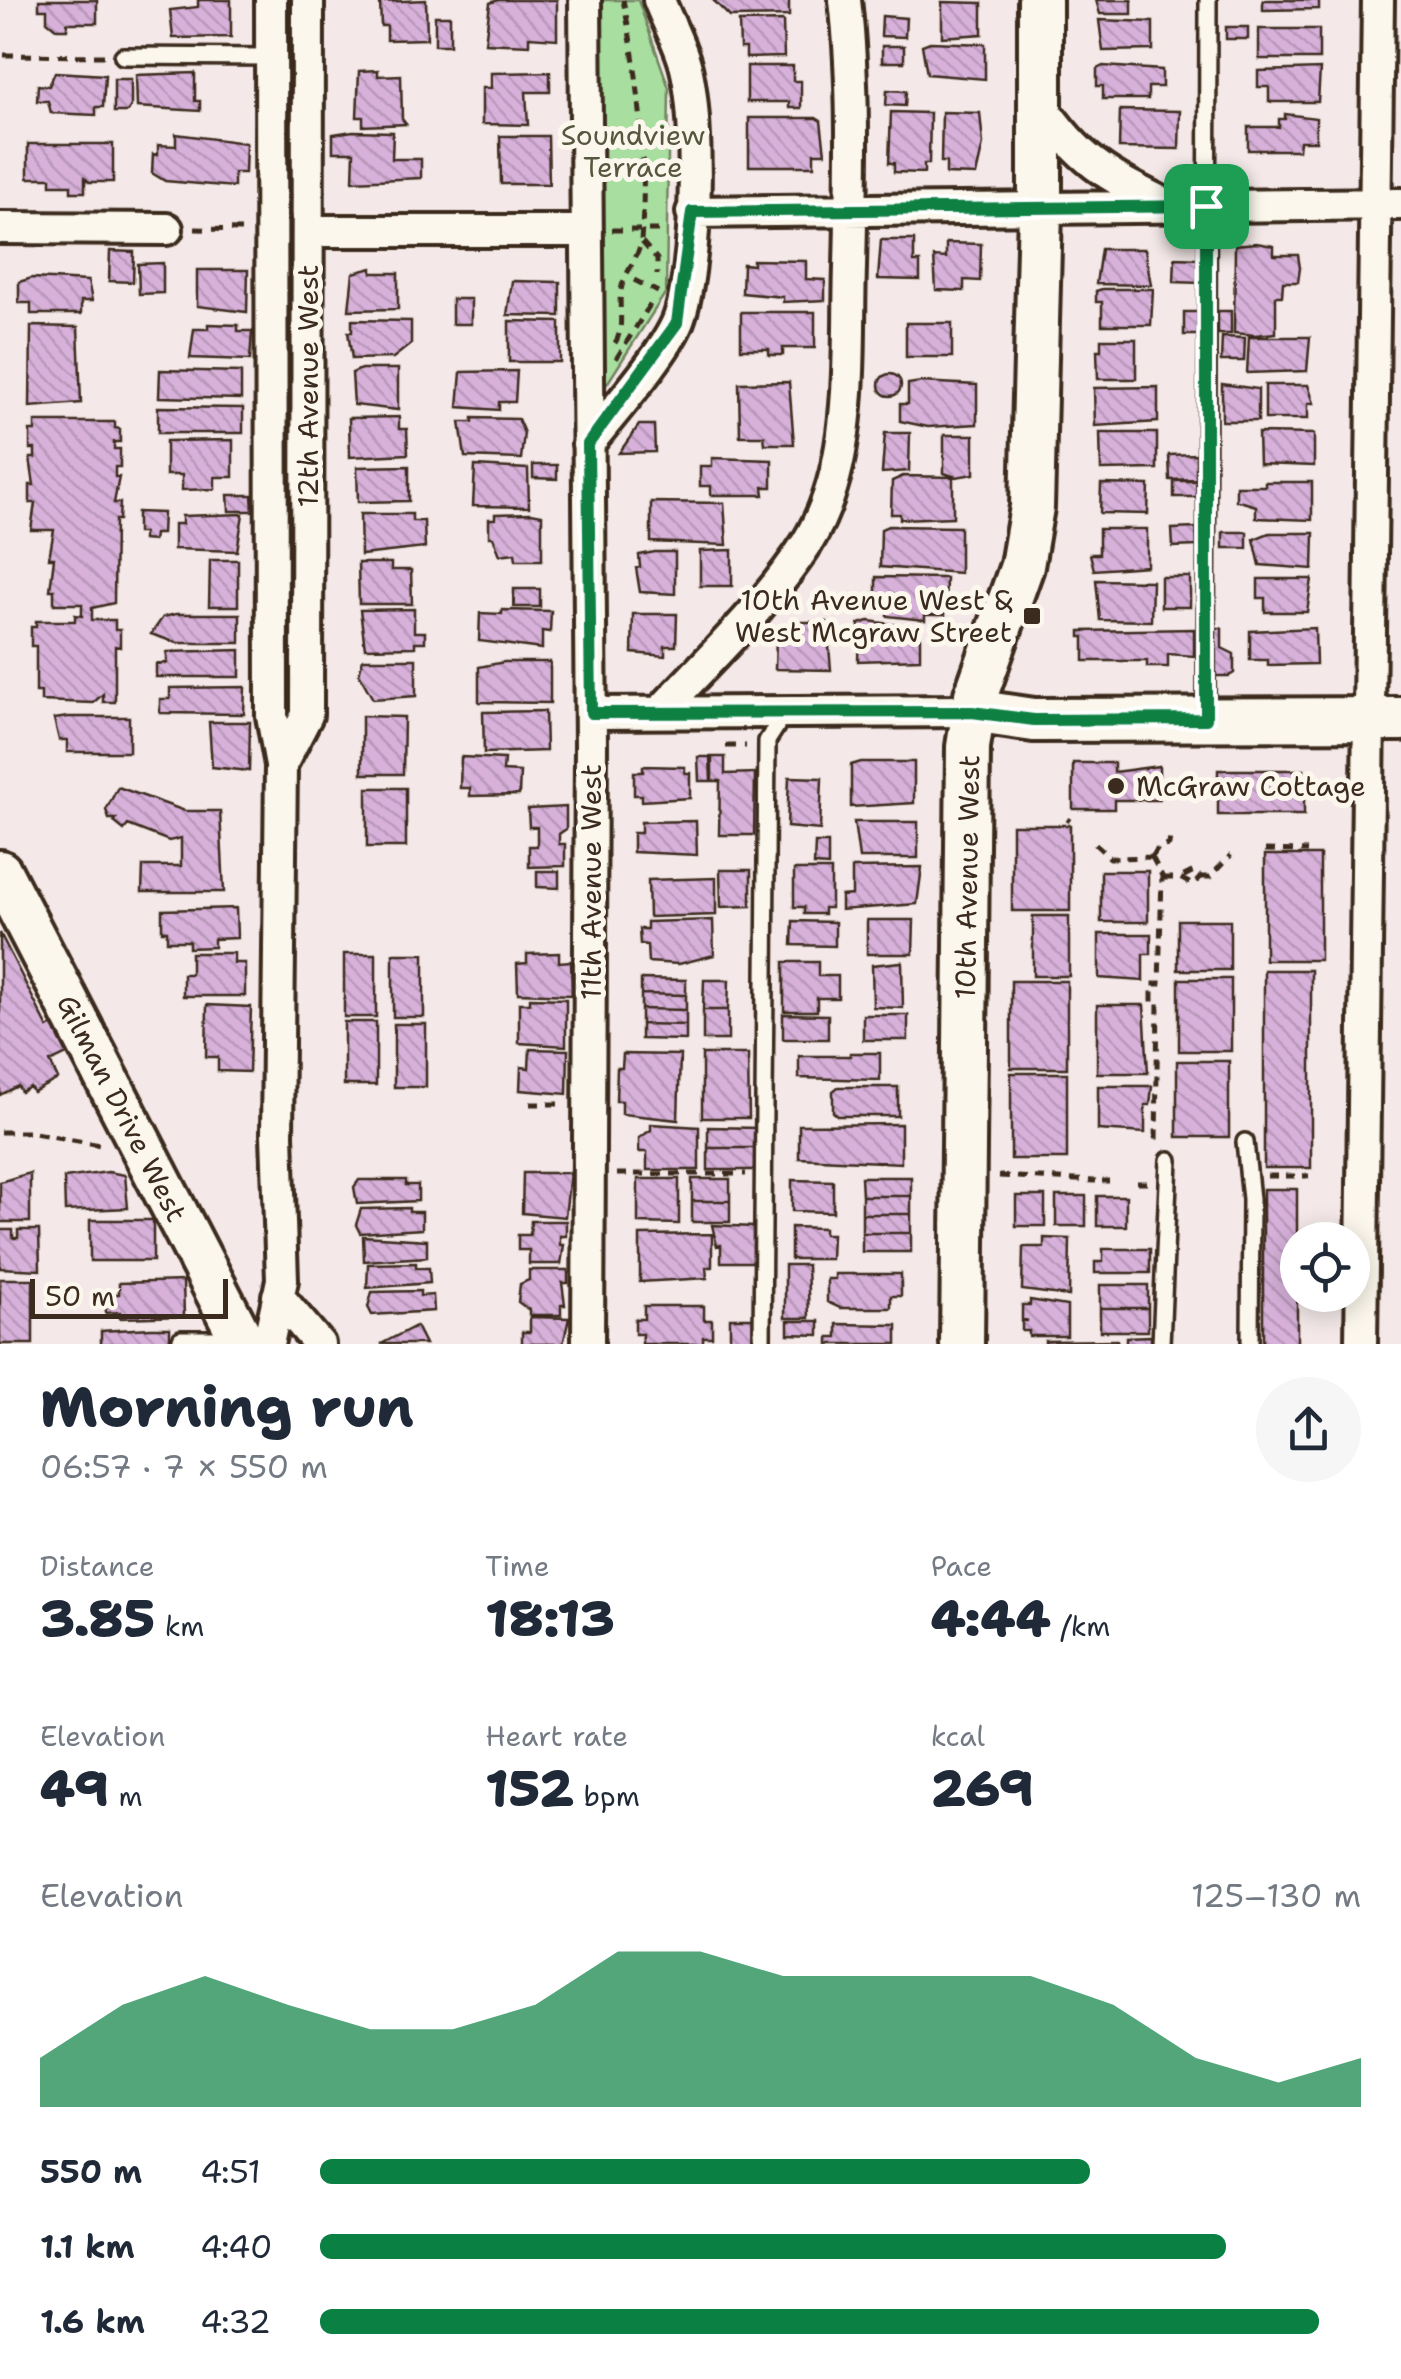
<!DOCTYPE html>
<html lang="en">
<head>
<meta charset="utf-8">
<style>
  :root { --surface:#fff; --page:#f6f6f7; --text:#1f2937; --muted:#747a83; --accent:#0b8043 }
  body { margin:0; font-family:"Shantell Sans",sans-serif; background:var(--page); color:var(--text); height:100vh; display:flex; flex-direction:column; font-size:38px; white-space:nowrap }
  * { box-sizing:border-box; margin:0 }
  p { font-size:32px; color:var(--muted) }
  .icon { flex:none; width:55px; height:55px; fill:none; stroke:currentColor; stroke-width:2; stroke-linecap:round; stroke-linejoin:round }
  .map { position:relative; height:1344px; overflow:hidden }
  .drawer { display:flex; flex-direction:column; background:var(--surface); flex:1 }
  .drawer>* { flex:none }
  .controls { position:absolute; left:1280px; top:1222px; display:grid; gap:20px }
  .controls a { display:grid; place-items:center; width:90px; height:90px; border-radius:50%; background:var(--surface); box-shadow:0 5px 25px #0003; font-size:50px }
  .scale { position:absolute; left:30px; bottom:25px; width:198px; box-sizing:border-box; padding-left:10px; border:5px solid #3b2a1e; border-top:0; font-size:28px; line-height:35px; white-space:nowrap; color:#3b2a1e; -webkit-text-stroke:8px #fbf7ec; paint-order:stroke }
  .pin { position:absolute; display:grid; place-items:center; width:85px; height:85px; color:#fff; margin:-42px; border-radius:20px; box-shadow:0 5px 15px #0006 }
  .round { display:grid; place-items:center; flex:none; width:105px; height:105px; border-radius:52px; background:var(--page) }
  .summary { display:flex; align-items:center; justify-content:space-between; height:170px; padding:0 40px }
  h1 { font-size:55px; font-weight:800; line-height:75px }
  .stats { display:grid; grid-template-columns:repeat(3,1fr); gap:15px; height:170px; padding:10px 40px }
  .stats div { display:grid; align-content:center }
  .stats b { font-size:50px; font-weight:800 }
  .stats small { font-size:28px; font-weight:400 }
  .stats p { font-size:28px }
  .chart { height:280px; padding:20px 40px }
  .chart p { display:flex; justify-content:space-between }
  .chart svg { width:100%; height:180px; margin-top:10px; fill:var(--accent); opacity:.7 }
  ul { padding:0 40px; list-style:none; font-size:32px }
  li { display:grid; grid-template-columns:160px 120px 1fr; align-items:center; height:75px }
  li i { height:25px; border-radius:12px; background:var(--accent) }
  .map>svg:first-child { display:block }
  .green { fill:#a9dea1; stroke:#728460; stroke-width:2.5 }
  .building { fill:url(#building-back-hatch); stroke:#3b2a1e; stroke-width:2.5 }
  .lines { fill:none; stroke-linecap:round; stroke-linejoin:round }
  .lane-casing { stroke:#3b2a1e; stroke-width:22 }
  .street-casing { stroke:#3b2a1e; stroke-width:38 }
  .secondary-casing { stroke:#3b2a1e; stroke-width:50 }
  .path { stroke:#3b2a1e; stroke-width:5; stroke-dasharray:10 8; stroke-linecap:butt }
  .lane { stroke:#fbf7ec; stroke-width:15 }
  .street { stroke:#fbf7ec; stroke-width:30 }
  .secondary { stroke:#fbf7ec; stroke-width:42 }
  .route-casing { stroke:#fff; stroke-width:20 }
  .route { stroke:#0b8043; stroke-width:12 }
  .poi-dot { fill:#3b2a1e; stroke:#fbf7ec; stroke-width:4 }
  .labels { text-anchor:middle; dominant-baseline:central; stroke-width:10; stroke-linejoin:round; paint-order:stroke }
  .park-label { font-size:28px; fill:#56573f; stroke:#fbf7ec }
  .street-label { font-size:28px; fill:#3b2a1e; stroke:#fbf7ec }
  .poi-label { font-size:28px; fill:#3b2a1e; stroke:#fbf7ec; text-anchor:end }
</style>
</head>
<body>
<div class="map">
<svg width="1401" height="1344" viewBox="0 0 1401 1344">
  <defs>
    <pattern id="building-back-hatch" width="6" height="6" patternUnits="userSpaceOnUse" patternTransform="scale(2.5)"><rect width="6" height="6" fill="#d7b1da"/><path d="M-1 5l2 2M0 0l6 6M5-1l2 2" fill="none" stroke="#b998bb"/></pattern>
  </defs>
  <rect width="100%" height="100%" fill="#f4e9e8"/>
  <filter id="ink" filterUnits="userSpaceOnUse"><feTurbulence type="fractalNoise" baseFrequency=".01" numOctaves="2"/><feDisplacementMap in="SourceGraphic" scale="20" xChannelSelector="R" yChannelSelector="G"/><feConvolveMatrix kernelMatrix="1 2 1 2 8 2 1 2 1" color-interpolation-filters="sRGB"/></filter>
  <g filter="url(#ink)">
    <path class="green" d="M280,0H294L295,192L291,195H284Z
      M596,0H638L669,88L666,292L603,390Z
      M284,234H294L296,715L282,716Z"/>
    <path class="building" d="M39,0H97V23H67V29H57L47,21V9H39Z
      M198,0H231V37L173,38L170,10L198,7Z
      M426,0L427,39L387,40V26H381L380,2Z
      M498,0H557V39L529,37V45L485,43L490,3Z
      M713,0H789V16L730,17Z
      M1096,0H1132V14H1100Z
      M1263,0H1319V9L1263,10Z
      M942,2L982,3V34L942,37Z
      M435,16H450V45H435Z
      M882,16L906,18L905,37L881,36Z
      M1099,20L1153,22V50L1103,51Z
      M783,21L784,57L746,58V48H740L739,22Z
      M1226,27H1248V39H1226Z
      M1259,29H1319V59H1259Z
      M930,42L985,44V79L927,74L922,45Z
      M882,46H904V62H882Z
      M747,66H793V81H801V108H789V102H747Z
      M1103,66L1162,70V87H1148V99H1103V86H1097V69Z
      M1320,69L1318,102H1269V87H1258V71Z
      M378,70V76L401,75L402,119L406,124L363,126V117H357L359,71Z
      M55,72L105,75L103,107H96V115L51,113L48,101H37L38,85L49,86Z
      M550,72V92H526L528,125L482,124V88H491V73Z
      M195,73V101H200V111L137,107L136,75Z
      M114,79H131V106L127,112H114Z
      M887,90L906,91L905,106L886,105Z
      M1120,110L1180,111L1179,149L1119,148Z
      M891,112L930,113L929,164H924V173L894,172V163H889Z
      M942,112L980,113L983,144L976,175L946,174V162H941Z
      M1285,114L1316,118V141H1300L1299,150H1248V127H1279V119H1285Z
      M749,118H816L821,121L825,153H814V166H749Z
      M353,131L393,132L392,159H421V178L353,181L354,152H333V134Z
      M176,134L246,143L245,173H234V187L165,181L152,173L153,154L158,155V145L176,146Z
      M500,136H548L549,184H501Z
      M28,144H113V182H89L85,178V192H71V185H51V178H28Z
      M881,240H914V262H920V280L878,279Z
      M946,243L981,244L980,281L964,280V291L936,290L934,257L946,258Z
      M1256,243L1274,246V255H1298L1300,268L1298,282H1283L1282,296H1276V333L1255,335L1234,333L1235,245Z
      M1101,249H1145L1151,285L1096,284Z
      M110,251L134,252L133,282L109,281Z
      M1175,258L1201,259L1200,283L1174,282Z
      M753,260L806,261V279L825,280V300L783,302V297L742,293L743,264L753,265Z
      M163,263V293L139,294L138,264Z
      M372,268V273H398V309L349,310L353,273Z
      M197,270H248L247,312L197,306Z
      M32,278L88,281L92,301H81V314H31V303H19V282Z
      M512,281L560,282V316L507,315Z
      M1102,289H1153L1151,325H1102V302H1096V291Z
      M452,299H471V324H452Z
      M1218,311H1231V334H1218Z
      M741,312H815V348H783V355H769V349H741Z
      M1184,312H1199V335H1184Z
      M352,320L411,321V344L393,358L352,359L348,332H352Z
      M509,321L560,322V362H509Z
      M906,323H952V357H906Z
      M208,324L238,325V331H252L250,360L190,358L194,329H208Z
      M31,326L78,327L81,403L30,407Z
      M1222,337L1245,338L1244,361H1221Z
      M1249,337H1310L1307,371L1247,373Z
      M1101,339H1136V379H1098L1097,350H1101Z
      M361,369H398V410L354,405L352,373Z
      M160,370L241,372V399L159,397Z
      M517,371L515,402H499V410L458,407L461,372Z
      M879 385a11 11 0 1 1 22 0a11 11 0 1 1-22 0Z
      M789,382L794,444H765L764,436H740L739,383Z
      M921,382L977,385V424L928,427L900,421V404H908V384Z
      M1222,384L1258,389V421H1222Z
      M1265,385H1308L1314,403H1308V419H1265Z
      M1158,387V422L1095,426L1094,388Z
      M158,407L243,408V433H158Z
      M399,417V429H407L408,454L350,457L349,418Z
      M473,418L518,419L524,433L521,459L465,457L460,422H473Z
      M35,422H115V428L120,429V442H114V449H120V467H115V477H119L114,503H120L119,520H115L114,603L92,608V620H115V630H120V647L115,646V702H103V694L93,703L41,701V692H36V646H31V627H36V621H75V615L82,616V604H54V590H50L54,558H49L54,530H31L35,503H30V485H34L30,458H35V449H30V431H35Z
      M639,425H654L655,452L619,453Z
      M885,433H910L909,471L882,473Z
      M1100,433H1157V469L1101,470Z
      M1258,433L1314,434V466L1259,464Z
      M944,435H974V474L956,477L944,473Z
      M233,440V477H215V489L182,490V475H166V441Z
      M1196,454V479L1170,480L1169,455Z
      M712,458L772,460V487H763L764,495H711V486H700V466H712Z
      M533,465H557V479L533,478Z
      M409,466V501L358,502L357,467Z
      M475,466L528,469L529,507L473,506Z
      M903,476L953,477V517L900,519V514H891L892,481Z
      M1174,481H1196L1197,497H1174Z
      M1265,482H1312V520L1256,518V506L1236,500V486H1265Z
      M1101,484L1149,485L1148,514L1100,513Z
      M228,495H252L253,511H229Z
      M651,502L724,503L727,545L651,542Z
      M137,512L163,513L162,534H154L153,541L143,540V533H137Z
      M531,513L542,515V560H516L515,553L500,555L493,537H489V519H495V514Z
      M243,514L237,551L174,549V524H182V516Z
      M360,514H412V521H424L425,548L361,555Z
      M888,526L960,527V573L880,567L881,529Z
      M1196,528L1197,546L1173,547L1172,529Z
      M1099,529H1147V566L1094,570L1090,554H1099Z
      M1223,532H1247V548H1223Z
      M1269,533H1314L1313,569L1260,565L1254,539Z
      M732,550V586H700V551Z
      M655,552H675V594L640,592L636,568L640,567L639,555Z
      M210,560H238V606H209Z
      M358,563H391V570H411L412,604H359Z
      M876,577L946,578L945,615H925V620L887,616L888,602H876Z
      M1161,577H1190V607H1161Z
      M1258,579H1312L1307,612H1265V598H1258Z
      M1096,580L1152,581L1151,621L1100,620Z
      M514,589H540V607H514Z
      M414,609V632H425V642H415V647L365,648L360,610Z
      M502,610L551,611L550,632L542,631V649L479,641L480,613L502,614Z
      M176,614H240V643H177L151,634L163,617Z
      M633,614H677L676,646H665V656L632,653Z
      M869,621L920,628V659L858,661L859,624Z
      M802,622H827L831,670L775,669L776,637L802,633Z
      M1215,628H1222V648L1234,654V673L1229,676H1215Z
      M1315,628L1316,664L1268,665V660H1250V631Z
      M1194,629V656L1168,654V667H1147V661H1084V637H1080V631Z
      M240,650V677H156V664L167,663V652Z
      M363,659H416V696L373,699L359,674Z
      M504,662H550V703L479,702V667Z
      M245,687L244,714L160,713V699H170V688Z
      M545,711L546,751L484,753L483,712Z
      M362,716L404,717L403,774H362Z
      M68,717H129V752H67V740H59L54,719Z
      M209,722H250L249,771L212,767Z
      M461,757L504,759L503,771L520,772L519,795L470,796V788H460Z
      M698,757H710L711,781H699Z
      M712,757H725V774L755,773L754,835H719L720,781H712Z
      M861,762H914V803L851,807V765Z
      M1073,763H1114V772L1159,766V800H1114V809H1073Z
      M643,766L685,767V773H690V798L642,801V795H634V772H643Z
      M1218,770H1304V815H1218Z
      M789,777L822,778L820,830L787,827Z
      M118,787L185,811H220L224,892H142L143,866H181V838L169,841L128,825L124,830L114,822L116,819H109L106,810Z
      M367,788H406V847H367Z
      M566,807V829L559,834V844H565V866L529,867V846H537V827H529L528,809Z
      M696,821L697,855L633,852V833H641V822Z
      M854,822H918V858H859Z
      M1012,825H1070V911H1012Z
      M815,843H828V866L814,865Z
      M1265,855H1320V960H1265Z
      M922,867L917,904L841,910V896L852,895V868Z
      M720,870H751V906L721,907Z
      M794,870H831V908H824V914H804V907H794Z
      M537,871H559V888L537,887Z
      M1101,871H1148V922H1101Z
      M716,878V915L649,917L648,880Z
      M236,908L237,938L214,939V947L189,948V941H167V931H162V910Z
      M1033,916H1069V976H1033Z
      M713,920L714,955L679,964L648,962L647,945L640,944L639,929H647V922Z
      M867,920H914L913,954H867Z
      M1178,920H1230V970H1178Z
      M793,921L835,922V946L792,945Z
      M0,933L48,1028L53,1025L67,1054L50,1062L58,1079L33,1092L30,1087L21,1092L18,1086L0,1095Z
      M1099,934H1151V954H1143V981L1099,978Z
      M191,953H234V963H245V996H183V974H191Z
      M559,953V962L571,961L572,995L518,993L517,964L527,963V954Z
      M344,954H376V1017H344Z
      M393,954H424V1017H393Z
      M784,962H818V976H838V998H817V1011H784Z
      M902,962L903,1008L873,1007L872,965Z
      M1264,970H1311V1168H1264Z
      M641,979L686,980V995L641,994Z
      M1179,979H1231V1051H1179Z
      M704,980H729L728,1010H703Z
      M1011,981H1067V1068H1011Z
      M641,994L686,995V1010L641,1009Z
      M530,998L566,999V1046L519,1043V1003H530Z
      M207,1005L251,1007L249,1072L218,1071V1057H206Z
      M1097,1005H1144L1148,1073H1097Z
      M641,1009L686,1010V1025L641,1024Z
      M703,1010H728V1040H703Z
      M783,1014L828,1015V1039H783Z
      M863,1015H908V1040H863Z
      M344,1022H376V1085H344Z
      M394,1024H426V1087H394Z
      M641,1024L686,1025V1040L641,1039Z
      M530,1049L568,1050L567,1094L520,1090L521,1067L529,1068Z
      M850,1053H880V1080L799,1078V1056H850Z
      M623,1054L680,1055L678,1120L622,1114V1101H616L617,1068H622Z
      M702,1054H748L749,1118H702Z
      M1177,1061H1229V1137H1177Z
      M1011,1073H1067V1159H1011Z
      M1098,1086H1152L1150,1105H1145V1133L1098,1130Z
      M838,1087H898V1116H838L833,1112V1091Z
      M651,1124L699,1127V1170H647V1152H639V1138L651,1130Z
      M901,1124V1163L799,1158V1125Z
      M708,1127L760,1128V1148H708Z
      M708,1148H760V1170H708Z
      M108,1172L125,1175L128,1208L65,1211L64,1178Z
      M30,1173V1222H0V1182Z
      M523,1173H570L565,1217L522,1213Z
      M861,1177H911V1196H862Z
      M638,1179H679V1224L638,1223Z
      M692,1179H730V1201H692Z
      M359,1180H406V1185H418V1201L357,1204L354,1187Z
      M792,1180L833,1181V1212L792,1211Z
      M1263,1189H1297V1344H1263Z
      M862,1196H911V1214H862Z
      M1016,1196H1045V1226H1016Z
      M1056,1196H1086V1226H1056Z
      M1097,1196H1126V1226H1097Z
      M692,1201H730V1222H692Z
      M409,1208V1212H422V1229L360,1233L356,1225L361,1209Z
      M862,1214H911V1233H862Z
      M90,1220H153V1261H90Z
      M531,1221H566V1236H560V1245H564L561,1264H529V1250H518V1235H530Z
      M712,1225L753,1227V1262H721V1245L717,1246Z
      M791,1227L824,1228V1234H832L831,1259H791Z
      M0,1230H13V1238H18V1230H39L40,1270L0,1268Z
      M862,1233H911V1252H862Z
      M712,1234V1267H706L707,1278L640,1282V1235Z
      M363,1236L427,1240V1257L364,1261Z
      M1044,1238L1070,1239L1069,1296L1022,1290L1023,1247H1044Z
      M1103,1249H1150V1273H1095V1262H1103Z
      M416,1263V1268H429L430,1283L367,1288L368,1264Z
      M785,1265H807L809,1318H785Z
      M529,1270H568V1283H562L565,1305H561V1315H529V1310L518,1302L520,1284L529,1280Z
      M835,1274H901V1296H891V1308H840L827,1302V1279H835Z
      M0,1279H33V1344H0Z
      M183,1281L184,1316L120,1318V1312L106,1313L105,1294H119V1283Z
      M1100,1285H1148V1308H1100Z
      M420,1291V1296L433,1295L434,1311L372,1315L368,1307L372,1292Z
      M1030,1300L1067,1306V1336H1029V1331H1022V1321H1028L1022,1319V1305H1030Z
      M644,1306H704V1320H712V1337H703V1344H642V1334H635V1319H644Z
      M1100,1308H1148V1331H1100Z
      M530,1317L569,1318L563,1344H522V1332H530Z
      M730,1318H753V1344H730Z
      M788,1321H819V1335L788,1334Z
      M837,1324L897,1325V1344H829V1337H837Z
      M416,1326L425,1344H381Z
      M151,1328H170V1344H101V1331Z
      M1151,1336V1344H1126V1337Z
      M1117,1340L1118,1344H1045V1341Z"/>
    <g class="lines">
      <g class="lane-casing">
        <path id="lane" d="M123,56L271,57
          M1206,715L1208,0
          M1245,1142L1251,1199L1250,1344
          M180,1344L181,1339H217
          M762,1344L767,741L776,727
          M1161,1344L1169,1160"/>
      </g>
      <g class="street-casing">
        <path id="street" d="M585,0L591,746L588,1344
          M1040,103C1079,161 1106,175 1167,205
          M692,212L1401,204
          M0,228L167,229
          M308,231H587
          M588,444C612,413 664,355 678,321C698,269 700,118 685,64C679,42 667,21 659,0
          M662,710C711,657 768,604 807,543C856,464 847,356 850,267C852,179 855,87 845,0
          M591,713L972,711
          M281,765L307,715L308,0
          M278,1296L319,1344
          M268,1344L282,1280L277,1135L281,765L272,716L271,0
          M1361,1344L1378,0"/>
      </g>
      <g class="secondary-casing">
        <path id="secondary" d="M972,711L1034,720L1401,719
          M0,872L244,1344
          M962,1344L968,747L976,695L1022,566L1032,507L1040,210V0"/>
      </g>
      <path class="path" d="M4,55L106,56
        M195,229L244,230
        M612,230H666
        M642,242L657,259V275
        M634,280L658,292
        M615,343C625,328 618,308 621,290C624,273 639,258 641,240C648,162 639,76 623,0
        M616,359L653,300
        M726,746H746
        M1067,819L1070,821
        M1095,844L1110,858L1152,857
        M1265,850L1307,851
        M1152,857L1162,876L1159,984H1152V1002H1158L1156,1142
        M1152,857L1159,847L1169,845L1170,836
        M1201,877H1210L1231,855
        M1163,878H1180L1193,885L1201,877L1194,871L1180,878
        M530,1104H565
        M0,1132H29L106,1146
        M617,1174H746
        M999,1176L1096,1181
        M1267,1176H1309
        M1102,1181H1109
        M1137,1183H1149"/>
      <use href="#lane" class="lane"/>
      <use href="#street" class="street"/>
      <use href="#secondary" class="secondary"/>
    </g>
  </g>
  <g class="lines" filter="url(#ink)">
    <g class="route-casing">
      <path id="route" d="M1206,206V719L1034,720L972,712L591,713L588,444L677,323L692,212Z"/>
    </g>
    <use href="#route" class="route"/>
  </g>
  <g class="poi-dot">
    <rect x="1022" y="606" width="20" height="20" rx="5"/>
    <circle cx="1116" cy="786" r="10"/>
  </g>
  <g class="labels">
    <g class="park-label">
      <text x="633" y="135">Soundview<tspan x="633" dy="32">Terrace</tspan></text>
    </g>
    <g class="street-label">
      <text transform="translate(308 386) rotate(-90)">12th Avenue West</text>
      <text transform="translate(967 877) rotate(-89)">10th Avenue West</text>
      <text transform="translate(591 882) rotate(-90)">11th Avenue West</text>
      <text transform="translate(122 1108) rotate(63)">Gilman Drive West</text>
    </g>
    <g class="poi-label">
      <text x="1012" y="600">10th Avenue West &amp;<tspan x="1012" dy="32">West Mcgraw Street</tspan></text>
      <text x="1136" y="786" text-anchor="start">McGraw Cottage</text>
    </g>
  </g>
</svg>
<div class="controls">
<a><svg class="icon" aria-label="locate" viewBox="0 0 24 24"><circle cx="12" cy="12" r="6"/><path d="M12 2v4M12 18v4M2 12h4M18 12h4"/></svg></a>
</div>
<div class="scale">50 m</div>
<div class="pin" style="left:1206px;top:206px;background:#1e9e55"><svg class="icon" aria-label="arrive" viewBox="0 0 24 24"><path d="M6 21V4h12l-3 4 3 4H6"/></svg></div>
</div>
<section class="drawer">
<div class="summary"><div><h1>Morning run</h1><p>06:57 · 7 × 550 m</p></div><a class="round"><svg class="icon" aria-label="share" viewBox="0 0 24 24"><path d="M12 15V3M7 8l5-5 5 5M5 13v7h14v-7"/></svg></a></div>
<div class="stats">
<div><p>Distance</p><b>3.85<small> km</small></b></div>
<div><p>Time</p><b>18:13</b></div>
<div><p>Pace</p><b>4:44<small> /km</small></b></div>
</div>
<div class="stats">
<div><p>Elevation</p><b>49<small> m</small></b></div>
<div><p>Heart rate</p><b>152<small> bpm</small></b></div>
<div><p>kcal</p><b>269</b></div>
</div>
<div class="chart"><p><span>Elevation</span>125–130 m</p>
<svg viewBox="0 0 160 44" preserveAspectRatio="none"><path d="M0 44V32L10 19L20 12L30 19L40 25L50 25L60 19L70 6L80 6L90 12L100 12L110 12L120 12L130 19L140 32L150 38L160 32V44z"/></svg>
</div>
<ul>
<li><b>550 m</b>4:51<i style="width:74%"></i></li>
<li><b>1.1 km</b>4:40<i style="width:87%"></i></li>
<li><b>1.6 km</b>4:32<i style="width:96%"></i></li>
</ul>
</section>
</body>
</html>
